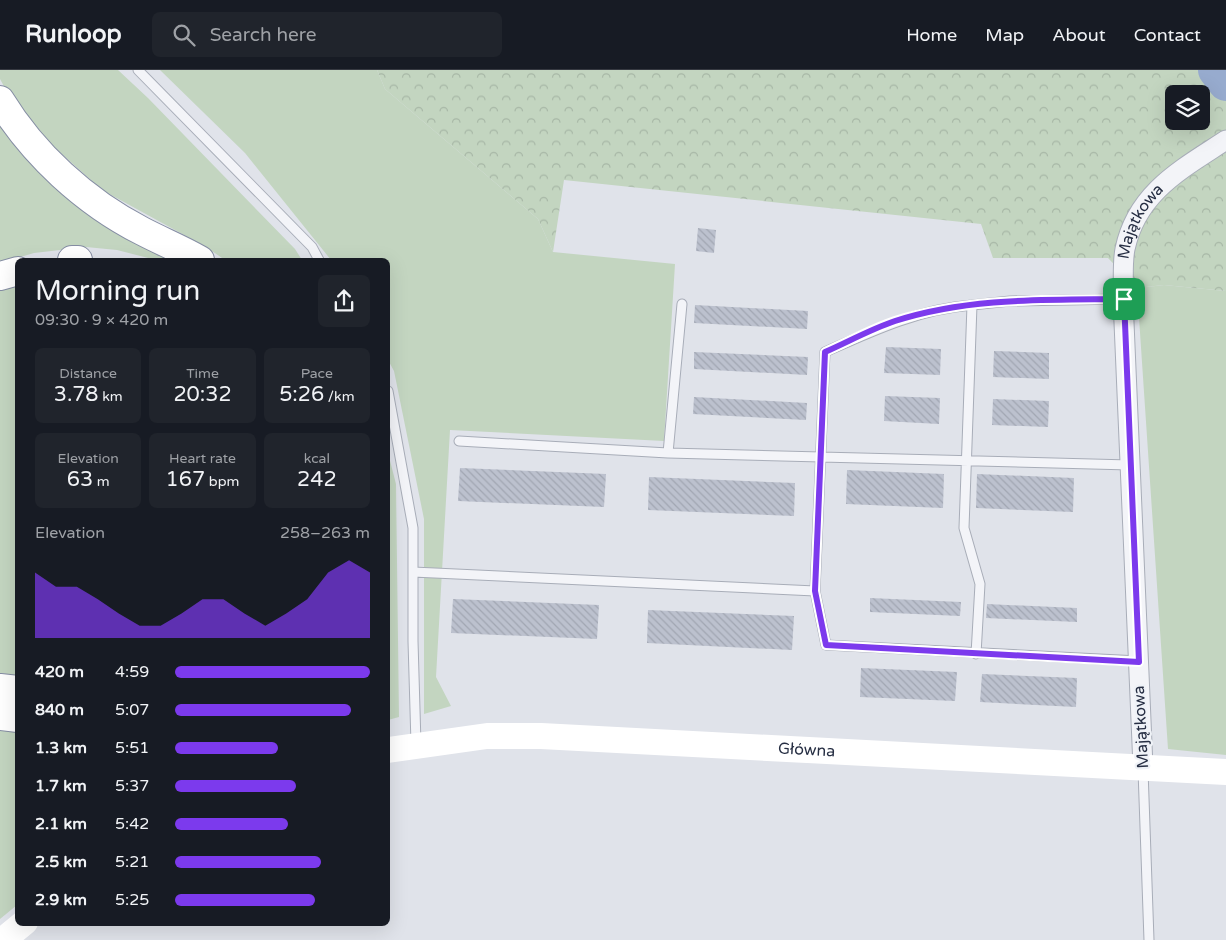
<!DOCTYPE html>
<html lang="en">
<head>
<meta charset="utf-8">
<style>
  :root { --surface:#171b24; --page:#20242c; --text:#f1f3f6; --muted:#9ea1a6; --line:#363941; --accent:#7c3aed }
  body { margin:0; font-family:"Varela Round",sans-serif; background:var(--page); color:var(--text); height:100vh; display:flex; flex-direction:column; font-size:19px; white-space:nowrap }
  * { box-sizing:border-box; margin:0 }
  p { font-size:16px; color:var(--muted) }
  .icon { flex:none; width:28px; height:28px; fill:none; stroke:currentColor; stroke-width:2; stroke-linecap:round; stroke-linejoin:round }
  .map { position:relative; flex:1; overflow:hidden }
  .side { position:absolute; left:15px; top:188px; width:375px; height:668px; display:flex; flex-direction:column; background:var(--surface); border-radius:8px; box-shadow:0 5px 20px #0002 }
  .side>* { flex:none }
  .tools { position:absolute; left:1165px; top:15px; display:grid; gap:10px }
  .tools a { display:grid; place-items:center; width:45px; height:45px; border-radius:8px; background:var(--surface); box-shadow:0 5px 20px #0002; font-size:25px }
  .pin { position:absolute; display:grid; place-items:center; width:42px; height:42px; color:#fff; margin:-21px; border-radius:10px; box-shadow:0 2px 8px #0006 }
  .round { display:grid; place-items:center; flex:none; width:52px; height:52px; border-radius:8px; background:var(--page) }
  .overview { display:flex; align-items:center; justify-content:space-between; height:85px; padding:0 20px }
  h1 { font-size:28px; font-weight:600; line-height:38px }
  .metrics { display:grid; grid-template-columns:repeat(3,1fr); gap:8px; height:85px; padding:5px 20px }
  .metrics div { display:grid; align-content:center; border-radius:8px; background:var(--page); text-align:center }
  .metrics b { font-size:21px; font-weight:600 }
  .metrics small { font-size:14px; font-weight:400 }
  .metrics p { font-size:14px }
  .chart { height:140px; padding:10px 20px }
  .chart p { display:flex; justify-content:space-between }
  .chart svg { width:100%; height:90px; margin-top:5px; fill:var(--accent); opacity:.7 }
  ul { padding:0 20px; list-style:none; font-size:16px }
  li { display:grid; grid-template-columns:80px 60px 1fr; align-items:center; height:38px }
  li i { height:12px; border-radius:6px; background:var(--accent) }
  header { display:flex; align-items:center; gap:30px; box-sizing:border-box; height:70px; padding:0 25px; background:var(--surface); border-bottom:1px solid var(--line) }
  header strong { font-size:24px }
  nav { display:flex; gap:28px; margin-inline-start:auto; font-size:18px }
  .search { width:350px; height:45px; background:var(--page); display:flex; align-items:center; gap:12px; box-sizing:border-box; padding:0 18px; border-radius:8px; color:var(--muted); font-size:19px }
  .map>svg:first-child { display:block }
  .green { fill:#c3d5c0 }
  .forest { fill:url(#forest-crowns); fill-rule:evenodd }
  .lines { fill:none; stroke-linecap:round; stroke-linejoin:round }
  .river { stroke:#97abce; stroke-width:36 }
  .building { fill:url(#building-back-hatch) }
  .service-casing { stroke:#a8adb8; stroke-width:11 }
  .minor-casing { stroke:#a8adb8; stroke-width:21 }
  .motorway-casing { stroke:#858da3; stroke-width:30 }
  .service { stroke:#f3f4f8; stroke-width:9 }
  .minor { stroke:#f3f4f8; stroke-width:19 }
  .secondary { stroke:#fff; stroke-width:26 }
  .motorway { stroke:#fff; stroke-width:28 }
  .route-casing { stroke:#fff; stroke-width:10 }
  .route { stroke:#7c3aed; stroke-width:6 }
  .labels { text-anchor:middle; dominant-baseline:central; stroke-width:4.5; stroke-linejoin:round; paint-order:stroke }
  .street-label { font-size:16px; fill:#262e43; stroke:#eff2f7 }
</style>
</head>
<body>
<header>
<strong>Runloop</strong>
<div class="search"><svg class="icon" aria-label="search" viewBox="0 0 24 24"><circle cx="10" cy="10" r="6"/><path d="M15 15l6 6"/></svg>Search here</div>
<nav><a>Home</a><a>Map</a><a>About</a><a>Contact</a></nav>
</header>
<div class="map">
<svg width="1226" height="870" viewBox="0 0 1226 870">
  <defs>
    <pattern id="forest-crowns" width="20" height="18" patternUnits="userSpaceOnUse" patternTransform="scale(1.25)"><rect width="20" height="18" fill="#c3d5c0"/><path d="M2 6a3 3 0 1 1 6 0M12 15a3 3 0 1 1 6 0" fill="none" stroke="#a7b7a6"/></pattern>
    <pattern id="building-back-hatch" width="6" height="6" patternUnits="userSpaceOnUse" patternTransform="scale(1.25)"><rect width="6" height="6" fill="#bcc1ce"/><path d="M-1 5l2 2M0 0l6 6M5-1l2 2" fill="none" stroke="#a1a6b2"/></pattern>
  </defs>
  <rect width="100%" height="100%" fill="#e0e3ea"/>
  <path class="green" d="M0,0H118L148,28L295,179L302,190H225L206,177L102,120L46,70L6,20L0,9Z
    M160,0H377L385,19L538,149L553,182L675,194L664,371L450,360L436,607L451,636L424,644V449L394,301L388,290V190H331L245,83Z
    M0,54L178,190H156L117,180L86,177L34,183L0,193Z
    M17,213V606L0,603V220Z
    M1164,215L1226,221V685L1168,679L1137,218Z
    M388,383L396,414L399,647L388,650Z
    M0,656L18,658L17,835L0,849Z"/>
  <path class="forest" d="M377,0H1226V221L1164,215L1137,218L1108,188H993L981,154L564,110L553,182L538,149L385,19ZM1174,24H1201V51H1174Z"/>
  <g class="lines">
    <path class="river" d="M1216,0L1226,13"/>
  </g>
  <path class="building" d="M698,158L716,160L714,183L696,181Z
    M695,235L808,241L807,259L694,253Z
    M886,277L941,279L940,305L884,303Z
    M994,281L1049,283V309L993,307Z
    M694,282L808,287L807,305L694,299Z
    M885,326L940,328L939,354L884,351Z
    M694,327L807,333L806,350L693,344Z
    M993,329L1049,331L1048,357L992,355Z
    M460,398L606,404L604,437L458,431Z
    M847,400L944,404L943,438L846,434Z
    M977,404L1074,408L1073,442L976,438Z
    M649,407L795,413L794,446L648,440Z
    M870,528L961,532L960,546L870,542Z
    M453,529L599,535L597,569L451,563Z
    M987,534L1077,538V552L986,548Z
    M648,540L794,546L792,580L647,573Z
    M861,598L957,602L955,631L860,627Z
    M982,604L1077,608L1076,637L980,632Z"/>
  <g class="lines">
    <g class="service-casing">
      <path id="service" d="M138,0L312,177L319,190
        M388,321L413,458V571L416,674
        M459,371L668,383L1130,395
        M668,383L682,234
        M413,502L815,521L826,575L1139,591
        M815,521L825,282C872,261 919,239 972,235
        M976,584L980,514L964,458L972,235L1010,231L1123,229
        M1143,700L1149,870"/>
    </g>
    <g class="minor-casing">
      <g id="minor">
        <path id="s1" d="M1143,697L1123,229C1124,213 1122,194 1125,179C1137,122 1182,99 1226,70"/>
      </g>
    </g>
    <g class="motorway-casing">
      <path id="motorway" d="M0,30C33,84 85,132 142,161C161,171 181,179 200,190
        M72,190H78
        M0,206L18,201
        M0,618L18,620
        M0,646L18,648"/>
    </g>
    <use href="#service" class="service"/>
    <use href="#minor" class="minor"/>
    <g class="secondary">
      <path id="s2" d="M388,680L487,666H541L1226,702"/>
      <path d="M3,870L25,852"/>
    </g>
    <use href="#motorway" class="motorway"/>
  </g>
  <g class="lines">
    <g class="route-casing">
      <path id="route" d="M1124,229L1139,592L826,575L815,521L825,282C848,272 871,259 895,251C969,227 1047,230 1124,229Z"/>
    </g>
    <use href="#route" class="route"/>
  </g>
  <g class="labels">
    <g class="street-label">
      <text stroke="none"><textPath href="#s1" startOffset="550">Majątkowa</textPath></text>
      <text transform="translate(1141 657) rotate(-93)">Majątkowa</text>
      <text stroke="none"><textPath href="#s2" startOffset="420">Główna</textPath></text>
    </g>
  </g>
</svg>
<div class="tools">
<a><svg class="icon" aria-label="layers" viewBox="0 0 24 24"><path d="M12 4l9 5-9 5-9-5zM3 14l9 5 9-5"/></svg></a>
</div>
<div class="pin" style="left:1124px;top:229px;background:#1e9e55"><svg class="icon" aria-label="arrive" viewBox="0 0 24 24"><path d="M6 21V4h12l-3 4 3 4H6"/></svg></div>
<section class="side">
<div class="overview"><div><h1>Morning run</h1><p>09:30 · 9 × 420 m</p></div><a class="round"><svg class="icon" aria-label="share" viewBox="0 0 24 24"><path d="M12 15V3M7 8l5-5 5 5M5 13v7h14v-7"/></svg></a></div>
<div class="metrics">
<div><p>Distance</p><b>3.78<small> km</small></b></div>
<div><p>Time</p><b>20:32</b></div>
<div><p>Pace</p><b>5:26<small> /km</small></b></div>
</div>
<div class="metrics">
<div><p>Elevation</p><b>63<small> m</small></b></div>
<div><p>Heart rate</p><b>167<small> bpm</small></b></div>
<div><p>kcal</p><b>242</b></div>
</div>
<div class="chart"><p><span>Elevation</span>258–263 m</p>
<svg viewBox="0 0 160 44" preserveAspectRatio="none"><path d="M0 44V12L10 19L20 19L30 25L40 32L50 38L60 38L70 32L80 25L90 25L100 32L110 38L120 32L130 25L140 12L150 6L160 12V44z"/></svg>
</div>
<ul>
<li><b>420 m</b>4:59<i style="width:100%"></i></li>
<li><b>840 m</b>5:07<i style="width:90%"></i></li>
<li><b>1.3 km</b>5:51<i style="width:53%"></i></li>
<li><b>1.7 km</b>5:37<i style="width:62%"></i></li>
<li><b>2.1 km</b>5:42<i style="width:58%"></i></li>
<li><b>2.5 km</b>5:21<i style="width:75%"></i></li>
<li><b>2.9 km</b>5:25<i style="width:72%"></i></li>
</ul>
</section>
</div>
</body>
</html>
